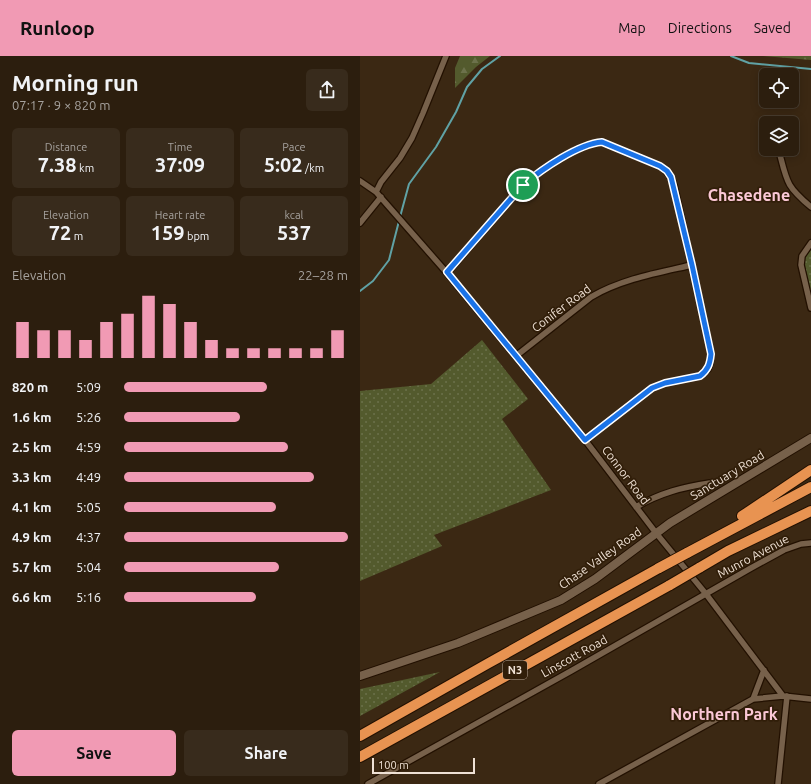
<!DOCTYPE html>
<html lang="en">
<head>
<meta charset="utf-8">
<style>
  :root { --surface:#2c1e0e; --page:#382b1c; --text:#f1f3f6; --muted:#a6a29e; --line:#483c2e; --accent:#f19ab4 }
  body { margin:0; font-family:Ubuntu,sans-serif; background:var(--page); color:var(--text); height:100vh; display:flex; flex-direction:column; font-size:15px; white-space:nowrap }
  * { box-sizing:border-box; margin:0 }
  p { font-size:13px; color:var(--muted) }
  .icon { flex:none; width:22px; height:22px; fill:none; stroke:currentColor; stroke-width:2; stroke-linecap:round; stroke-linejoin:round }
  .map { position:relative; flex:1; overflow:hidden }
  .panel { display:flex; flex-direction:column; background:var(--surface); width:360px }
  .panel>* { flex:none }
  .fabs { position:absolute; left:399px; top:12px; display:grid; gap:8px }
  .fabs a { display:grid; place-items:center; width:40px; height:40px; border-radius:6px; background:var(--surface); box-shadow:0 2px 10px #0003,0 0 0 1px var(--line); font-size:20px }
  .scale { position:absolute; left:12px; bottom:10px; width:103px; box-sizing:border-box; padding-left:4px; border:2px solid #efe1d5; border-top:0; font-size:11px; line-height:14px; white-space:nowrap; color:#efe1d5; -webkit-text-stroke:3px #311e09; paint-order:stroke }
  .pin { position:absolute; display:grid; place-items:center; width:34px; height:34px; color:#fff; margin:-17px; border:2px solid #fff; border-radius:50%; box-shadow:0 1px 4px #0007 }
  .round { display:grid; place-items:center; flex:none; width:42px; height:42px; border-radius:6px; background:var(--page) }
  .headline { display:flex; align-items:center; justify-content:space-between; height:68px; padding:0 12px }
  h1 { font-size:22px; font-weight:700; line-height:30px }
  .metrics { display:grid; grid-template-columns:repeat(3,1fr); gap:6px; height:68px; padding:4px 12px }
  .metrics div { display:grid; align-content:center; border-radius:6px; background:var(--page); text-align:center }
  .metrics b { font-size:20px; font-weight:700 }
  .metrics small { font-size:11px; font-weight:400 }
  .metrics p { font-size:11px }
  .chart { height:112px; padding:8px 12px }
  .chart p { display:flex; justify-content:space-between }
  .chart svg { width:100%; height:72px; margin-top:4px; stroke:var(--accent); stroke-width:6 }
  .action { display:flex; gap:8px; margin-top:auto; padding:8px 12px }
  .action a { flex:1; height:46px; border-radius:6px; background:var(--accent); color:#111; font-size:16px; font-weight:700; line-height:46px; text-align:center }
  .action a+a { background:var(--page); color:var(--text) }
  ul { padding:0 12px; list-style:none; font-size:13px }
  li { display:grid; grid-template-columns:64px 48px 1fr; align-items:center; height:30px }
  li i { height:10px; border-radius:5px; background:var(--accent) }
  header { display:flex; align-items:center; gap:24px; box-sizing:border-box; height:56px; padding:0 20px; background:var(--accent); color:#111 }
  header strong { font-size:19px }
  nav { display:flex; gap:22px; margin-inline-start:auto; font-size:14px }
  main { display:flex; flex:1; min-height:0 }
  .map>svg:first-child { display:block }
  .grass { fill:url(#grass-dots) }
  .forest { fill:url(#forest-firs) }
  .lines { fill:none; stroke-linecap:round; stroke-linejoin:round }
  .stream { stroke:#60a2a5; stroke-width:2 }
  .street-casing { stroke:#221000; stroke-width:8 }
  .secondary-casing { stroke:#221000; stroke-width:10 }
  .highway-casing { stroke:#221000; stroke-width:12 }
  .street { stroke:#77614b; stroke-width:5.5 }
  .secondary { stroke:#77614b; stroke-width:8 }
  .highway { stroke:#e89351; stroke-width:10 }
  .highway-bridge-casing { stroke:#221000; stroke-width:12; stroke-linecap:butt }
  .highway-bridge { stroke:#e89351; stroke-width:10 }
  .route-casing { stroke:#fff; stroke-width:8 }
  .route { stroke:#1a73e8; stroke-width:5 }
  .labels { text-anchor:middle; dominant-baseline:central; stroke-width:3.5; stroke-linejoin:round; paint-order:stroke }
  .shield { fill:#311e09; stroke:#b6a698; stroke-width:1 }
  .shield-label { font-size:11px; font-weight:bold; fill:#efe1d5 }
  .street-label { font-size:12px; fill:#efe1d5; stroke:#311e09 }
  .district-label { font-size:16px; font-weight:bold; fill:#fbc8d6; stroke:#311e09 }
</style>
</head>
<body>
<header>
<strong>Runloop</strong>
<nav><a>Map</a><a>Directions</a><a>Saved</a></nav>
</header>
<main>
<section class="panel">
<div class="headline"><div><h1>Morning run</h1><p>07:17 · 9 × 820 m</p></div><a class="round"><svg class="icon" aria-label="share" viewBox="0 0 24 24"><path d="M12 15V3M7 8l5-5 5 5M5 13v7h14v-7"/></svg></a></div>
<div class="metrics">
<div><p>Distance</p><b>7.38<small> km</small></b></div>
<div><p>Time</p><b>37:09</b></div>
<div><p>Pace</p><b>5:02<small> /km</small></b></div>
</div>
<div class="metrics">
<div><p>Elevation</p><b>72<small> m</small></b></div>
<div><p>Heart rate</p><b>159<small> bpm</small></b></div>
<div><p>kcal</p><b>537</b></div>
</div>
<div class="chart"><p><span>Elevation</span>22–28 m</p>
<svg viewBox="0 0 160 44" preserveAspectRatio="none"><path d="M5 44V22M15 44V27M25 44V27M35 44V33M45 44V22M55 44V17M65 44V6M75 44V11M85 44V22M95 44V33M105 44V38M115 44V38M125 44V38M135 44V38M145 44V38M155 44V27"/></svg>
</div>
<ul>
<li><b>820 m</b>5:09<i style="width:64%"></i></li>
<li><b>1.6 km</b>5:26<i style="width:52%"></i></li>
<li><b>2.5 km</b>4:59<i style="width:73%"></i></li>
<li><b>3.3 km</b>4:49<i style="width:85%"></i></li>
<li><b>4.1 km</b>5:05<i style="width:68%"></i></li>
<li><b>4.9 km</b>4:37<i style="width:100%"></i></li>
<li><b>5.7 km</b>5:04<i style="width:69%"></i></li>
<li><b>6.6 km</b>5:16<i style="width:59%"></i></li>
</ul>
<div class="action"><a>Save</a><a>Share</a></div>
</section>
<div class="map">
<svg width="451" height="728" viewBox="0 0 451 728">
  <defs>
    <pattern id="grass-dots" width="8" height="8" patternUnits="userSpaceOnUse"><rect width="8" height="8" fill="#535a2d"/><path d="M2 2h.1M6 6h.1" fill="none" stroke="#6c714b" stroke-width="1.8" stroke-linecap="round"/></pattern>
    <pattern id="forest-firs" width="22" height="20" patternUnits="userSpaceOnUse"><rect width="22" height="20" fill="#535a2d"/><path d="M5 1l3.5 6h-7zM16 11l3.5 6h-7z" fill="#6c714b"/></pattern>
  </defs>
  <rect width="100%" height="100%" fill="#3b2813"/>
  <path class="grass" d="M451,194V245L443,212V203Z
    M122,284L168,343L142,363L191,434L74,479L82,490L0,525V335L71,328Z
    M80,616L0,660V633Z"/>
  <path class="forest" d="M100,0H130L116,11L95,32V12Z
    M403,0H451V4Z"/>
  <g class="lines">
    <path class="stream" d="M371,0L389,7L451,13
      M40,161L49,128L76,91L96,56L107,31L122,13L140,0
      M0,235L13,225L29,204L39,165"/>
    <g class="street-casing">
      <path id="street" d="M419,95C427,126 426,130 451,151
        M0,125L16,136L87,217L225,384L296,477L346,538L423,640L451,643
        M16,136L21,126L40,102L52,82L63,57L86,0
        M0,167L21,141
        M451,187L442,200L441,209L451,252
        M87,217L163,129C182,113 218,88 242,86L300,110C309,116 312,122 315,133L351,298L350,307L348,313L340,320L305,327L292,332L225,384
        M156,300L231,241C262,223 297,217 332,209
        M276,451C300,437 323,431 350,427
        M393,643L404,614
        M8,728L211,615L391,512L424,494L441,488L451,487
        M239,728L393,643L423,640
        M418,728L427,640"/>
    </g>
    <g class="secondary-casing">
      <path id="secondary" d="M0,620L98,587L201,544L235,523L310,467L451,382"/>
    </g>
    <g class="highway-casing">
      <path id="highway" d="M382,460L451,414
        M327,497L451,431
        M339,512L368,495L451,455
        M0,680L127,608L299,512
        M0,701L310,529"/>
    </g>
    <use href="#street" class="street"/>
    <use href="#secondary" class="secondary"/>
    <use href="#highway" class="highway"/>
    <g class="highway-bridge-casing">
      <path id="highway-bridge" d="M299,512L327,497
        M310,529L339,512"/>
    </g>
    <use href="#highway-bridge" class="highway-bridge"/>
  </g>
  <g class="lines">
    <g class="route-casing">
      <path id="route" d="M242,86L300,110L307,115L311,121L332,209L351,298C350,308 348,314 340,320L305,327L292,332L225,384L87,216L163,129C182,113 218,88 242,86Z"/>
    </g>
    <use href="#route" class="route"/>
  </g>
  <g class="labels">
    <rect class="shield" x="143" y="605" width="24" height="18" rx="3"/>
    <g class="shield-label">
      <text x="155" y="614">N3</text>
    </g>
    <g class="street-label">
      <text transform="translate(201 252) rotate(-37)">Conifer Road</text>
      <text transform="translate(266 419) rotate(53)">Connor Road</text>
      <text transform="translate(367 419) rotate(-31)">Sanctuary Road</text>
      <text transform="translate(393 500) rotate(-28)">Munro Avenue</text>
      <text transform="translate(240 502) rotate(-35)">Chase Valley Road</text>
      <text transform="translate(214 600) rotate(-29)">Linscott Road</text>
    </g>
    <g class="district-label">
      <text x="389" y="139">Chasedene</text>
      <text x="364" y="658">Northern Park</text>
    </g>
  </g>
</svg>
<div class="fabs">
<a><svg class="icon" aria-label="locate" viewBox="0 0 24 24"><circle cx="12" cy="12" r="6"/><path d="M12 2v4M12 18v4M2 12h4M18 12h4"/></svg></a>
<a><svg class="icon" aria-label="layers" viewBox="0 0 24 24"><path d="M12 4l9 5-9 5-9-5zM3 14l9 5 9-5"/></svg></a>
</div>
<div class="scale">100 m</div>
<div class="pin" style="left:163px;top:129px;background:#1e9e55"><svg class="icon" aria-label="arrive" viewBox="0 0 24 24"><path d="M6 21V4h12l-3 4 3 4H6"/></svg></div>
</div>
</main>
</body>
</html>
